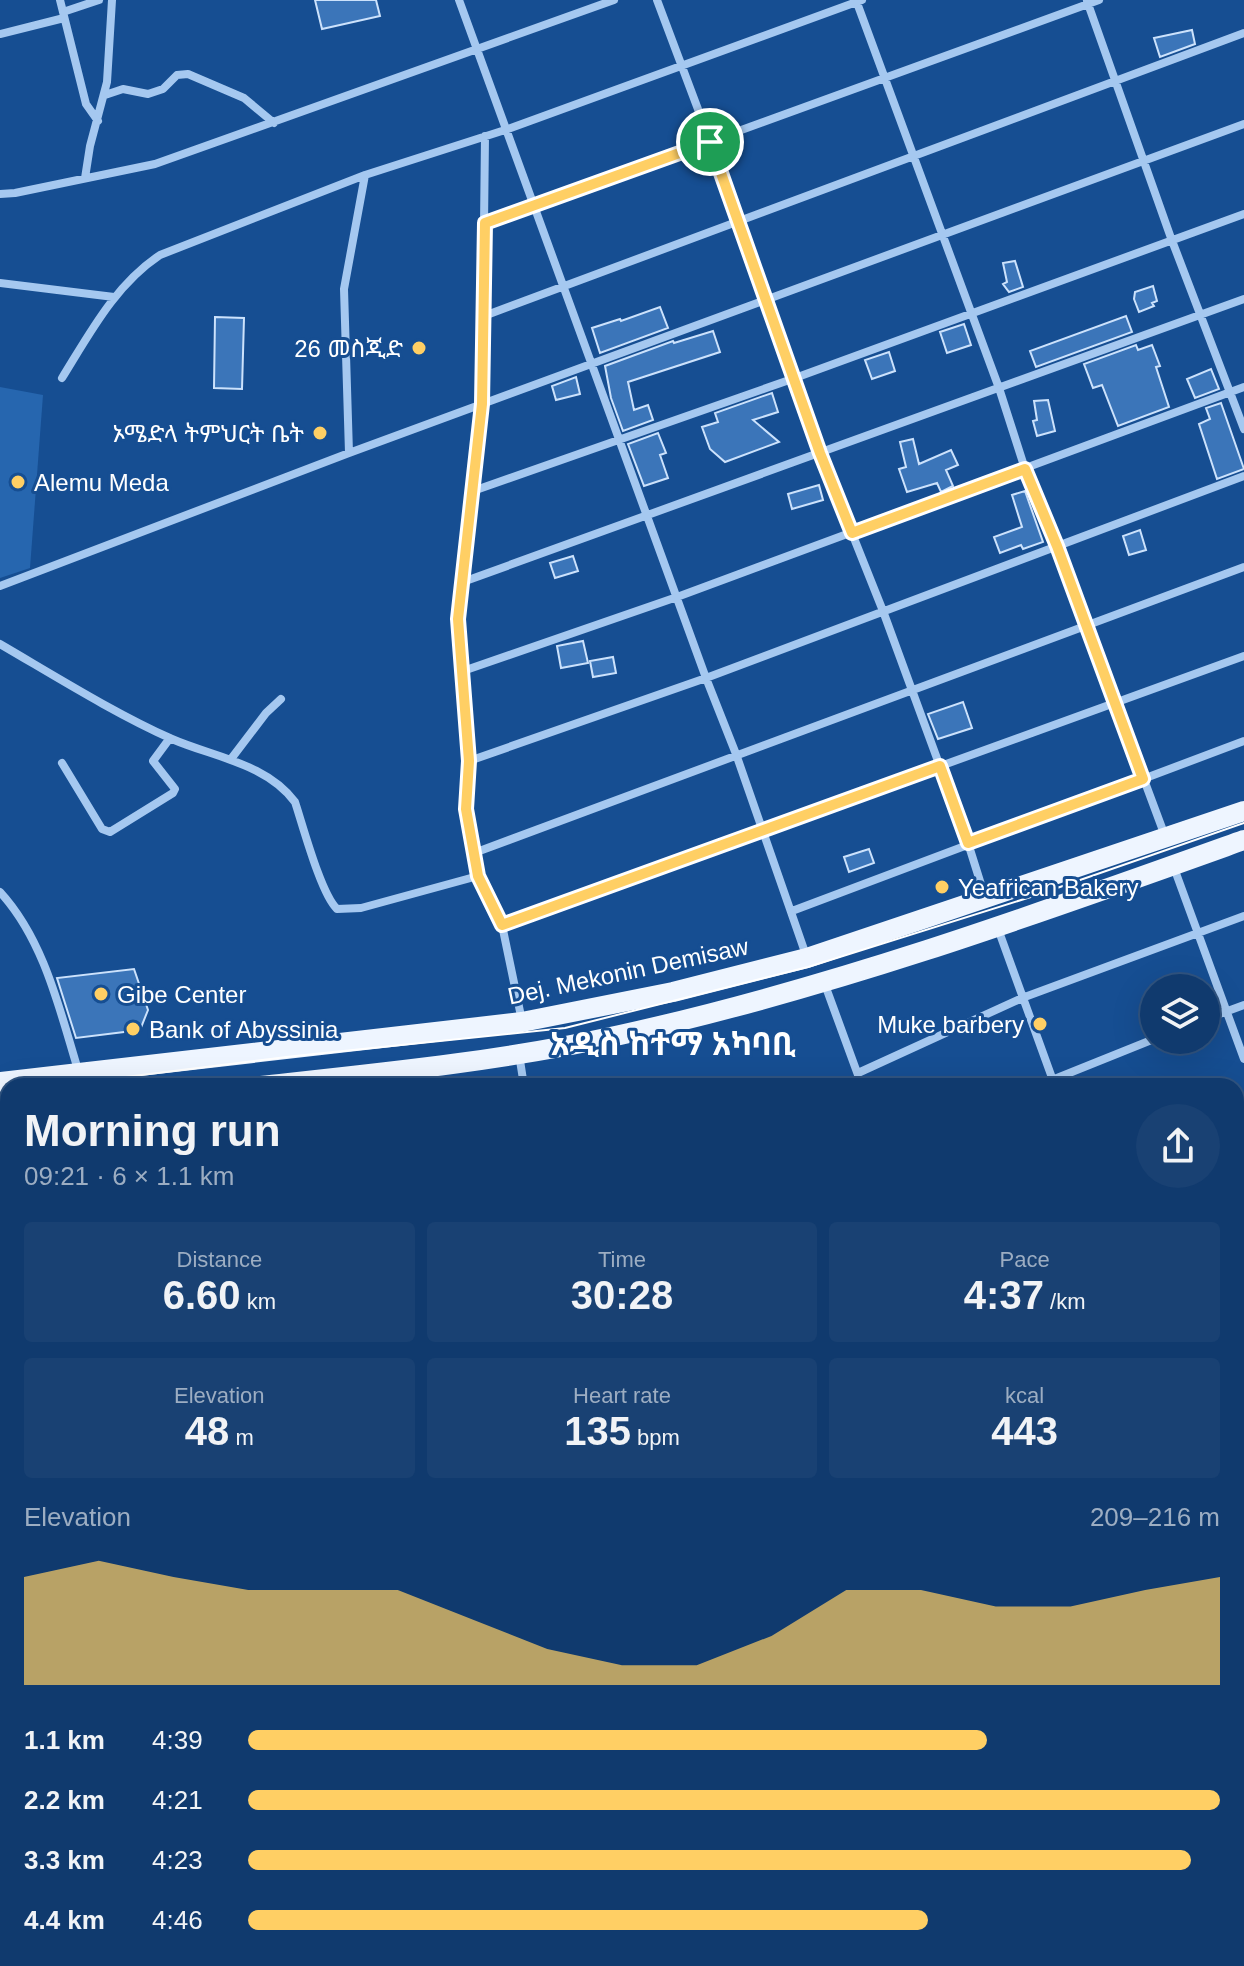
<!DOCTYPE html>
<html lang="en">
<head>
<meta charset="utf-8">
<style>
  :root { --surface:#103a6e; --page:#194173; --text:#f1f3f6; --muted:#9cadc2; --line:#305481; --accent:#ffcf64 }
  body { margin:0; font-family:Arial,"Noto Sans Ethiopic",sans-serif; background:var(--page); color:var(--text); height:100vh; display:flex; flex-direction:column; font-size:30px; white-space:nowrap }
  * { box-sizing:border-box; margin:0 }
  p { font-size:26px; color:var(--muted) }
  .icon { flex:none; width:44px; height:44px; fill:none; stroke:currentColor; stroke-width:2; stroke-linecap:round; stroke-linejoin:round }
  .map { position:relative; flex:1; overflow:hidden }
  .sheet { position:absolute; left:0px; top:1078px; width:1244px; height:888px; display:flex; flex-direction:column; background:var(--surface); border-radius:24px 24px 0 0; box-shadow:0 8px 32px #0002,0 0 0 2px var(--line) }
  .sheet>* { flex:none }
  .controls { position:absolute; left:1140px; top:974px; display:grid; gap:16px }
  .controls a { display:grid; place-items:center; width:80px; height:80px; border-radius:50%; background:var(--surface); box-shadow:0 8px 32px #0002,0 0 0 2px var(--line); font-size:40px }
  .pin { position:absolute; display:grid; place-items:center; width:68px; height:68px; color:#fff; margin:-34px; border:4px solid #fff; border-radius:50%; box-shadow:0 2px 8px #0007 }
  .round { display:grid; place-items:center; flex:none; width:84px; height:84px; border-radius:42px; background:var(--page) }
  .overview { display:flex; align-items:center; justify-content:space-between; height:136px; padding:0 24px }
  h1 { font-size:44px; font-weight:700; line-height:60px }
  .stats { display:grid; grid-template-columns:repeat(3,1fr); gap:12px; height:136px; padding:8px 24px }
  .stats div { display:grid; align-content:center; border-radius:8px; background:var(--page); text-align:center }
  .stats b { font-size:40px; font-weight:700 }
  .stats small { font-size:22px; font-weight:400 }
  .stats p { font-size:22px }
  .chart { height:224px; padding:16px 24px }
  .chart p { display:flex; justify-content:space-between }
  .chart svg { width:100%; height:144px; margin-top:8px; fill:var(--accent); opacity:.7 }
  ul { padding:0 24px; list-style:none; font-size:26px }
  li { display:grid; grid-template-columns:128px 96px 1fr; align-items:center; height:60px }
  li i { height:20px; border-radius:10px; background:var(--accent) }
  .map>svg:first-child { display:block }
  .green { fill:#2666af }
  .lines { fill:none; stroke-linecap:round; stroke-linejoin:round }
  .river { stroke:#386192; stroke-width:28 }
  .building { fill:#3b75b9; stroke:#cce2fc; stroke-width:2 }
  .minor { stroke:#a5c8f0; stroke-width:8 }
  .secondary { stroke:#d3e5fb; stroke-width:16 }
  .primary { stroke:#eef5ff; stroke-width:20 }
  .tram { stroke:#fff; stroke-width:2 }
  .route-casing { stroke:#fff; stroke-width:16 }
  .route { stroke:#ffcf64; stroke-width:10 }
  .poi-dot { fill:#ffcf64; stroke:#164e92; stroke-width:3 }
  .labels { text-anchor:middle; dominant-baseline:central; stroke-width:6; stroke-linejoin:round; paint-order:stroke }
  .poi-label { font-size:24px; fill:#fff; stroke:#164e92; text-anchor:start }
  .street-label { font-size:24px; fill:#fff; stroke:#164e92 }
  .district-label { font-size:32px; font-weight:bold; fill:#fff; stroke:#164e92 }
</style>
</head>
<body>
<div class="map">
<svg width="1244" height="1966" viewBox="0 0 1244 1966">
  <rect width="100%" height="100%" fill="#164e92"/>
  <path class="green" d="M0,387L43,395L30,568L0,578Z"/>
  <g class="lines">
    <path class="river" d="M1236,1611L1244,1606
      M999,1966L1005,1958"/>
  </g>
  <path class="building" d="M315,0H376L380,16L322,29Z
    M1192,30L1195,44L1160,57L1154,38Z
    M1015,261L1023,287L1009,292L1003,284L1007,282L1003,263Z
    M1153,286L1157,301L1152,303L1154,306L1139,312L1134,299L1135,292Z
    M660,307L668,328L600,353L592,328L620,319L621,321Z
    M1126,316L1132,332L1036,367L1030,351Z
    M215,317L244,318L242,389L214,388Z
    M964,324L971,345L947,353L940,332Z
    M713,331L720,352L628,382L634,410L648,405L653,420L623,431L611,398L605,366L673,341L674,343Z
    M1136,345L1138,350L1152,345L1160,366L1156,367L1169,407L1118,426L1102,385L1093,388L1084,364Z
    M889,352L895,371L872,379L865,360Z
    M1211,369L1219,389L1195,398L1187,379Z
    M576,377L580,394L556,400L552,386Z
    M772,393L778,412L753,420L779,442L725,462L710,449L702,427L718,422L715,413Z
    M1048,400L1055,431L1037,436L1033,421L1037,420L1034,401Z
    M1221,403L1244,469L1217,479L1199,424L1210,419L1206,408Z
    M658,433L666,453L660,455L668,478L644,486L628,444Z
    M913,439L919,464L951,450L958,465L946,470L953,486L941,492L937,483L907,492L899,469L906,467L900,442Z
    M819,485L823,500L792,509L788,494Z
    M1025,491L1043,542L1023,549L1021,545L1000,553L994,537L1022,527L1012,495Z
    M1140,530L1146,550L1129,555L1123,536Z
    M573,556L578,571L555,578L550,563Z
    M583,641L588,663L561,668L557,646Z
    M613,657L616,673L593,677L590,661Z
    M963,702L972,728L938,739L928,714Z
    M869,849L874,863L849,872L844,857Z
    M134,969L148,1010L140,1030L76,1038L57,978Z"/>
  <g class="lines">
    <path class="minor" d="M60,0L86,104L98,121
      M459,0L706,678L736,754L807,958
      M657,0L740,221L820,453L883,611L968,843L985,897
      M856,0L999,388L1025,469L1057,546L1165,836
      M1087,1L1171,238L1244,429
      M63,12L99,0
      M0,34L64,18
      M105,95L123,89L148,94L163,89L177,75L188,74L244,98L274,123
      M485,136L482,404L458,619L469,761L466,809L478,876L502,925L522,1021
      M85,178L90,146L107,82L112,0
      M0,194L15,193L155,164L614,0
      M485,223L1099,0
      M0,283L114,297
      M484,316L1244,33
      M62,378C90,333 115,285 160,255L365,175L505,130L862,0
      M349,453L344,289L365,175
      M473,491L795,378L1244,214
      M460,583L1244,299
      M0,586L349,453L1244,124
      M0,644C55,676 114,713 172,739C213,757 266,763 295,802C303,826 321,894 337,909L361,908L478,876
      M463,671L677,597L1244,387
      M231,759L266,713L281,699
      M469,761L706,678L1244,476
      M62,763L102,829L110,832L173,793L175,789L153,761L170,738
      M474,853L1244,567
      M1173,865L1244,1059
      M0,892C45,941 60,1012 79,1073
      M792,911L1244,741
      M502,925L1244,656
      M997,926L1055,1086
      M824,982L862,1086
      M1206,1019L1244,1005
      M519,1054L524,1086
      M858,1073L1022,998L1244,916
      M1037,1086L1154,1039
      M1236,1100L1244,1097
      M1236,1188L1244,1185
      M1236,1277L1244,1275
      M1236,1366L1244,1363
      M1236,1456L1244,1453
      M1236,1547L1244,1545
      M1236,1679L1244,1698
      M0,1828L8,1832
      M1236,1939L1244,1936
      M236,1958L246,1966
      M782,1958L790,1966
      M902,1958L909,1966
      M925,1966L933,1958
      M1192,1966L1205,1958"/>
    <path class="secondary" d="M391,1966L393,1958"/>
    <path class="primary" d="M0,1082L522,1022L673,992L807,958L1244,811
      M261,1086C381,1073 503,1061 620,1035C833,988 1040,913 1244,840
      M0,1116H8
      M0,1217L8,1222
      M0,1241L8,1246
      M0,1618L8,1617
      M0,1637L8,1636
      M1049,1958L1058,1966
      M1083,1958L1092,1966"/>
    <path class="tram" d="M53,1086L295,1056L565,1028L808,967L1037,895L1244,823
      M0,1100L8,1099"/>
  </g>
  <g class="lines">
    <g class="route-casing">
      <path id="route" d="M710,142L820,453L852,533L1025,469L1057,546L1143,779L968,843L940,766L502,925L478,876L466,809L469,761L458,619L482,404L485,223Z"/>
    </g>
    <use href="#route" class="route"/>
  </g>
  <g class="poi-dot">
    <circle cx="419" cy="348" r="8"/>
    <circle cx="320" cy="433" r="8"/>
    <circle cx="18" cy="482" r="8"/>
    <circle cx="942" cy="887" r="8"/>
    <circle cx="101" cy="994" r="8"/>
    <circle cx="1040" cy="1024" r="8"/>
    <circle cx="133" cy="1029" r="8"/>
  </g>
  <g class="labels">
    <g class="poi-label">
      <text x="403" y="348" text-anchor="end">26 መስጂድ</text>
      <text x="304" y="433" text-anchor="end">ኦሜድላ ትምህርት ቤት</text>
      <text x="34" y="482">Alemu Meda</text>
      <text x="958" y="887">Yeafrican Bakery</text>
      <text x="117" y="994">Gibe Center</text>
      <text x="1024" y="1024" text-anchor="end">Muke barbery</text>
      <text x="149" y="1029">Bank of Abyssinia</text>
    </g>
    <g class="street-label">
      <text transform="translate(628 971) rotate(-12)">Dej. Mekonin Demisaw</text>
    </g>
    <g class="district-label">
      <text x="673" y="1044">አዲስ ከተማ አካባቢ</text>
    </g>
  </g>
</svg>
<div class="controls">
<a><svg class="icon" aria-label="layers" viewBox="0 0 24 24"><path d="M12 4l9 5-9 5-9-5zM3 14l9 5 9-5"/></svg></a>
</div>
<div class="pin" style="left:710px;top:142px;background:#1e9e55"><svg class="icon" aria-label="arrive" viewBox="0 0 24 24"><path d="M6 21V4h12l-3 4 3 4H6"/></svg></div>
<section class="sheet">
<div class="overview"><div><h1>Morning run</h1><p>09:21 · 6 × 1.1 km</p></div><a class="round"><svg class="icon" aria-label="share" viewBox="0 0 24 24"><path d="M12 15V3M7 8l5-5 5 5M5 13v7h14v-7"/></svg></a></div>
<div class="stats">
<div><p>Distance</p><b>6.60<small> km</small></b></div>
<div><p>Time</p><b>30:28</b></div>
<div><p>Pace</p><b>4:37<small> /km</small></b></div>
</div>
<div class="stats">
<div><p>Elevation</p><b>48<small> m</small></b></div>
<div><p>Heart rate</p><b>135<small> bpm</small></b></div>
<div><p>kcal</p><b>443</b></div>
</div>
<div class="chart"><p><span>Elevation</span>209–216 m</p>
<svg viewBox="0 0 160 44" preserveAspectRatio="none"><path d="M0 44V11L10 6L20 11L30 15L40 15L50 15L60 24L70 33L80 38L90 38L100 29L110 15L120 15L130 20L140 20L150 15L160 11V44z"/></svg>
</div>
<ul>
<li><b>1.1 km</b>4:39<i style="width:76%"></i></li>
<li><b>2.2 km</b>4:21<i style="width:100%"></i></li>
<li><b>3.3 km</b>4:23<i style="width:97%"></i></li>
<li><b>4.4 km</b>4:46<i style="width:70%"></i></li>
</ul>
</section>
</div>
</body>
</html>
